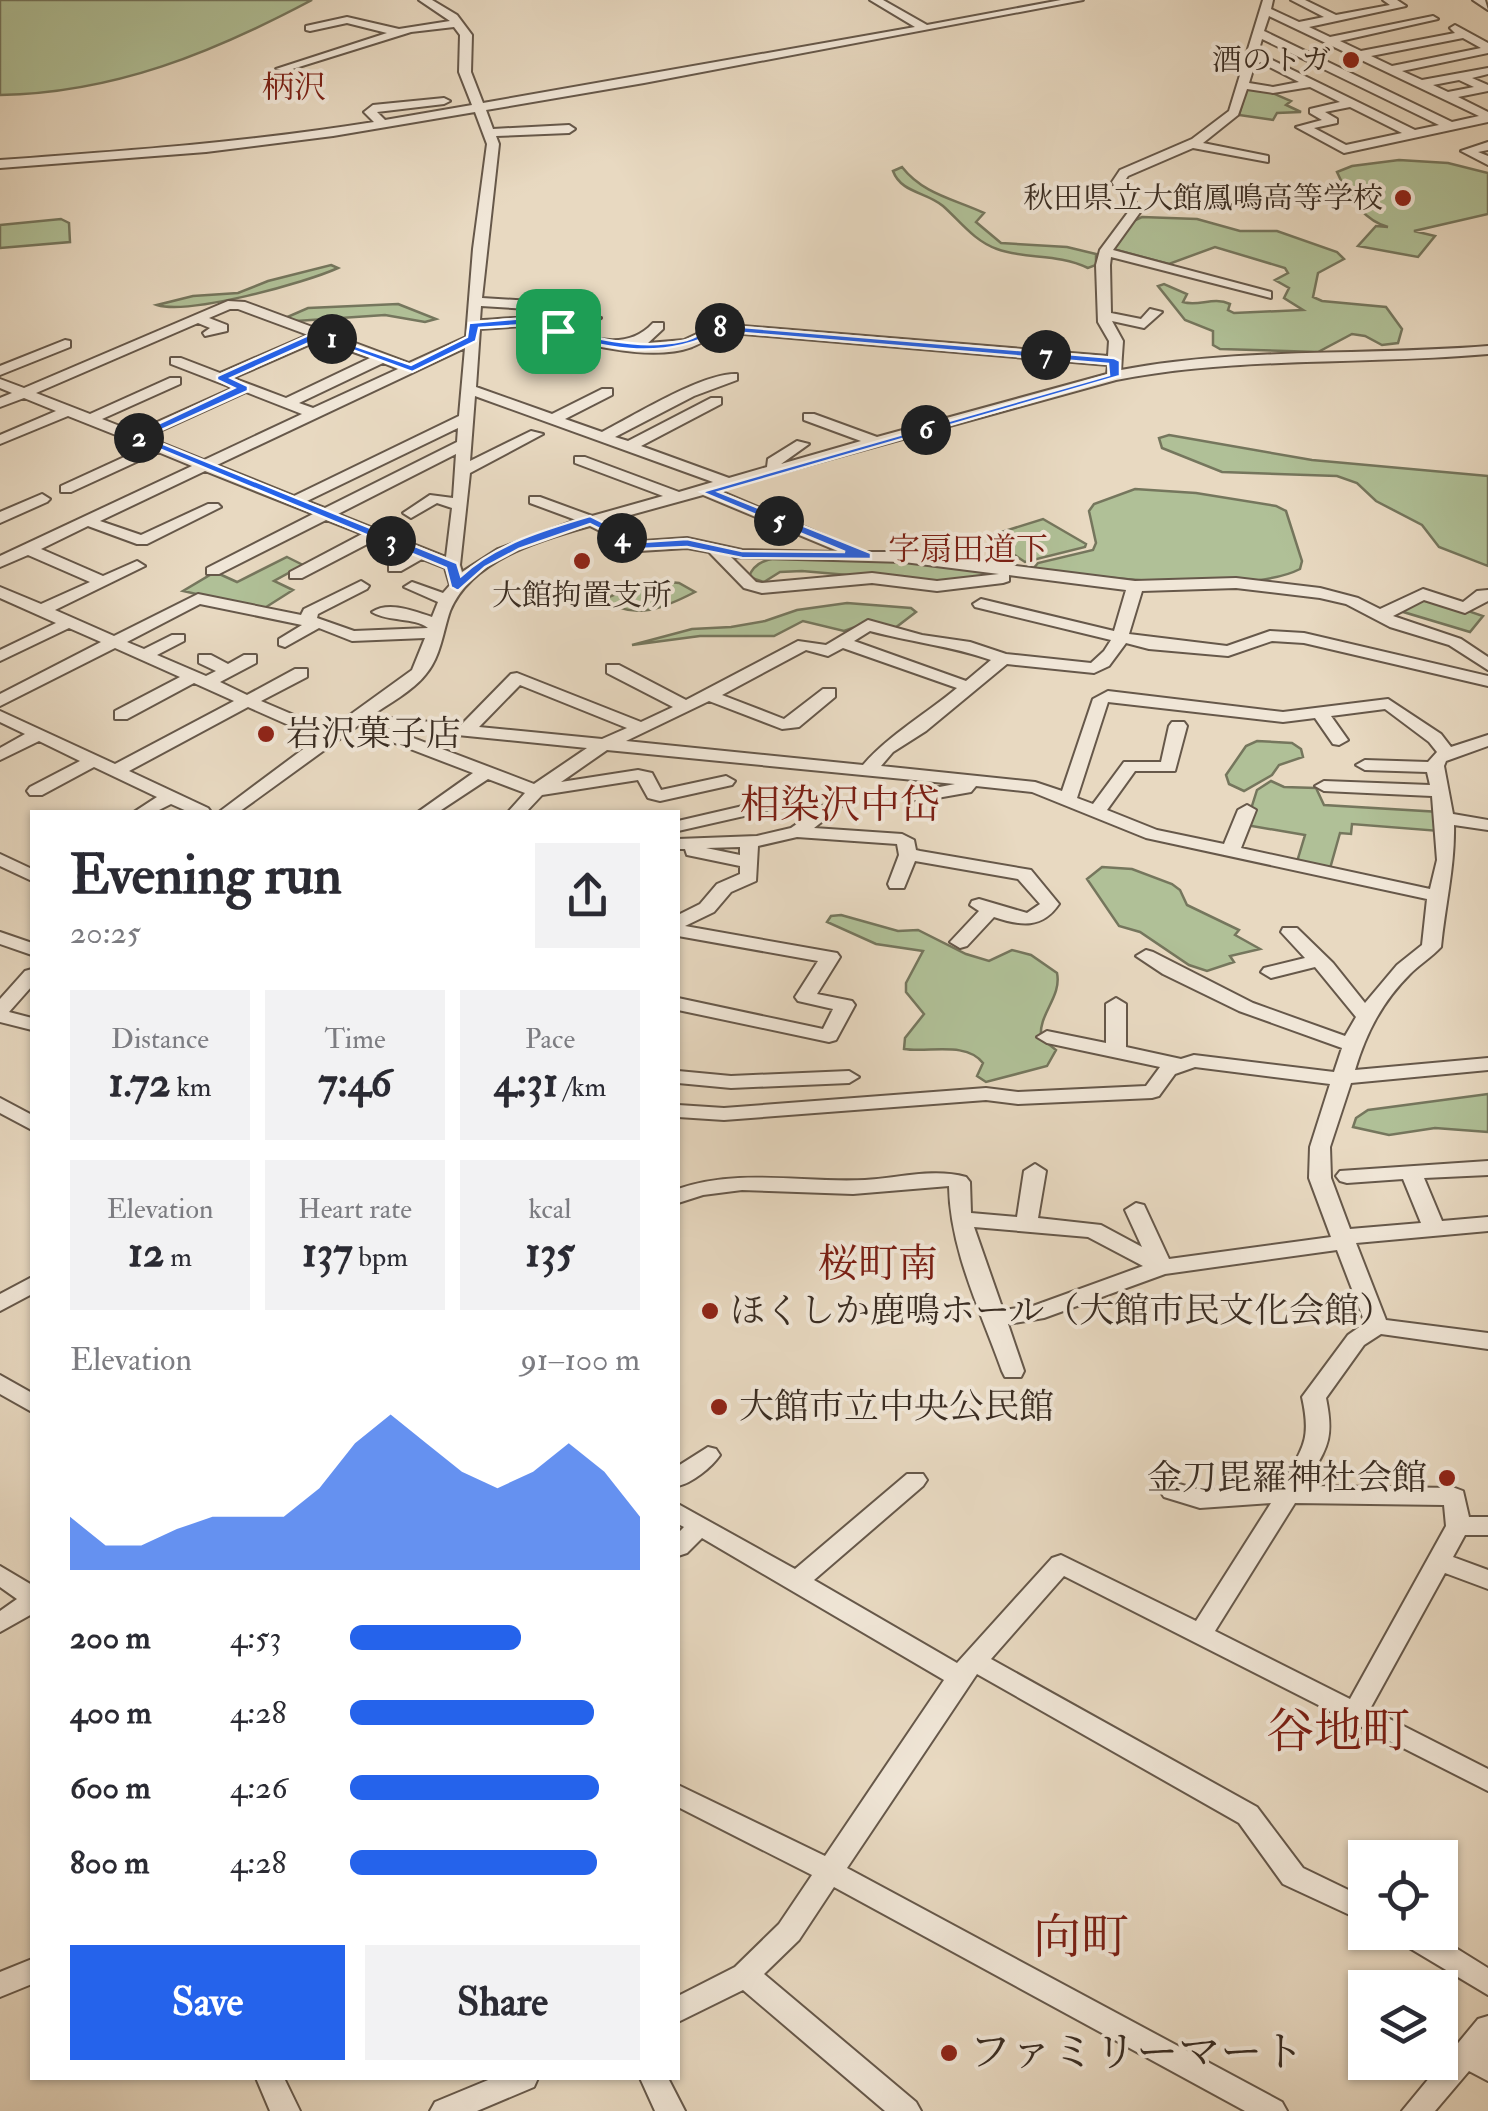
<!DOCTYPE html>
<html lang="en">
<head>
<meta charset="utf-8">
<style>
  :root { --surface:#fff; --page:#f2f2f3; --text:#2b2b33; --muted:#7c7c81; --accent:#2563eb }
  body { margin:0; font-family:"IM FELL Double Pica","Noto Serif JP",serif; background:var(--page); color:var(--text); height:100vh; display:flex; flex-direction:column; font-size:38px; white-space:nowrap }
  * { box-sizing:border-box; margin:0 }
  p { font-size:32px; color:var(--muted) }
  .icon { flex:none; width:55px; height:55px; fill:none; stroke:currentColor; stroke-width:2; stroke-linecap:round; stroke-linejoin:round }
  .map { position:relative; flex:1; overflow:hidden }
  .drawer { position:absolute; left:30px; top:810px; width:650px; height:1270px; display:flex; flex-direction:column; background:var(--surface); border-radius:0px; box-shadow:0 2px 8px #0004 }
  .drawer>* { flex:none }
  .buttons { position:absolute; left:1348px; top:1840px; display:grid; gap:20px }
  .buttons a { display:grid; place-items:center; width:110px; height:110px; border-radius:0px; background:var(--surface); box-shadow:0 2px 8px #0004; font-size:50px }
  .pin { position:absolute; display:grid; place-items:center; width:85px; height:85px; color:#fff; margin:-42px; border-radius:20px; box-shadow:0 5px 15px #0006 }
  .km { position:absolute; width:50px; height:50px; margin:-25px; border-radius:50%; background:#222; color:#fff; font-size:28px; line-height:50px; text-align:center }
  .round { display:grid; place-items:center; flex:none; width:105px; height:105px; border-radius:0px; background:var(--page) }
  .overview { display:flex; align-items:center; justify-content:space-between; height:170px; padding:0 40px }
  h1 { font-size:55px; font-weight:800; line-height:75px }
  .stats { display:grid; grid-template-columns:repeat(3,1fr); gap:15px; height:170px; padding:10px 40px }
  .stats div { display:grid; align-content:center; border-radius:0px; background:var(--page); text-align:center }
  .stats b { font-size:42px; font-weight:800 }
  .stats small { font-size:28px; font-weight:400 }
  .stats p { font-size:28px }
  .chart { height:280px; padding:20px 40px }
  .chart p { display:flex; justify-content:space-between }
  .chart svg { width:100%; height:180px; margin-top:10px; fill:var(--accent); opacity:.7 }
  .button { display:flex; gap:20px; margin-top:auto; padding:20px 40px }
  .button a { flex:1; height:115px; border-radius:0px; background:var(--accent); color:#fff; font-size:40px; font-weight:800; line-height:115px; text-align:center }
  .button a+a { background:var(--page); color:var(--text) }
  ul { padding:0 40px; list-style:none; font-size:32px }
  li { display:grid; grid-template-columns:160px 120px 1fr; align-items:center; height:75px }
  li i { height:25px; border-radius:12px; background:var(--accent) }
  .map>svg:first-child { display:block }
  .green { fill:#b0c097; stroke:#75765d; stroke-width:2.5 }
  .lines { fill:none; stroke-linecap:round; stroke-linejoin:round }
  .minor-casing { stroke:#66584a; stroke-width:4 }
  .minor { fill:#f0e6d7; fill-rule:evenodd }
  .route { fill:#2563eb; stroke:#fff; stroke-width:2.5; fill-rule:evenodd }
  .poi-dot { fill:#8f2418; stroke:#f0e6d7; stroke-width:4 }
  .labels { text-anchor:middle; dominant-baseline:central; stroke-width:8; stroke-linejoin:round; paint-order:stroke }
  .far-poi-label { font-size:30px; fill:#3a2d23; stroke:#f0e6d7; text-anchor:end }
  .far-quarter-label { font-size:32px; fill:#7a1f14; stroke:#f0e6d7 }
  .poi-label { font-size:35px; fill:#3a2d23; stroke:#f0e6d7; text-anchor:start }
  .quarter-label { font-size:40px; fill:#7a1f14; stroke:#f0e6d7 }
  .near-poi-label { font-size:42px; fill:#3a2d23; stroke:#f0e6d7; text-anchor:start }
  .near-quarter-label { font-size:48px; fill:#7a1f14; stroke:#f0e6d7 }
</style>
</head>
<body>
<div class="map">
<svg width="1488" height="2111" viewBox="0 0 1488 2111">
  <rect width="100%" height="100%" fill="#e8d9c1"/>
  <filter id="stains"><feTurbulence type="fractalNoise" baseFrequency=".002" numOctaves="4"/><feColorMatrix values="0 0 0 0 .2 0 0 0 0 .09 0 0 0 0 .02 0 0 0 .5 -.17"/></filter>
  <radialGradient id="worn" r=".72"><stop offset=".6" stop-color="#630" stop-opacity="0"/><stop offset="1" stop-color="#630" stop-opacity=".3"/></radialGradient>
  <path class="green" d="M0,0H312C212,53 114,93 0,95Z
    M1247,87L1263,89L1291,101L1286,105L1301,112L1277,113L1273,120L1239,115Z
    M1399,160L1448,163L1488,173V214L1414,231L1435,236L1418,257L1358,246L1376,226L1388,227C1362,220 1347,195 1337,172L1352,166Z
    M902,167C923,194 954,199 984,213L976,222L1001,243L1067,247L1096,254V265L1088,268C1056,253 1027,260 997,249C974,241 960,221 943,206C927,192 901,193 893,171Z
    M1142,217L1197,219L1240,231H1277L1337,252L1344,259L1318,273L1313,297L1322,301L1386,307L1402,329L1398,343L1382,345L1365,336L1352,334L1318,352L1220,349L1213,345V331L1185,320L1158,286L1164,284L1187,294L1183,302C1199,307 1213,296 1230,304L1228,310L1234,313L1303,310L1284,298L1289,288L1275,280L1288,273L1285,268L1215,247L1169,264L1113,249L1131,222Z
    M61,219L69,223L70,242L0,248V225Z
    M331,265L338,268C305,283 189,315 157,305L193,296L238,293L268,281Z
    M398,304L436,319L425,322L385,315L296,321L285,318L308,308Z
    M1169,435L1312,460L1488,476V566L1439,547L1422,525L1376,501L1357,483L1337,476L1222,472L1162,448L1159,438Z
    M1135,489L1196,493L1276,506L1286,511L1302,561L1300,569C1248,596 1095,577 1033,569L1038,563L1093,550L1096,543L1089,511L1094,504Z
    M1043,519L1086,544L1085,547L1025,562L991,539L992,535Z
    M287,557L303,565L274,581L293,590L263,609L183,591L215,572L237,582Z
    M833,558H892L1007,576L940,583L802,571L780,572L764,582L749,577C758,548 809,558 833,558Z
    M649,580L679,583L695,592C666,607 634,622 604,599Z
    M1422,598H1430L1483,616L1470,632L1400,611Z
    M847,603L911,608L916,612L895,628L872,621L844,631L803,621L774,636H700L632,645L692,629L731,627L765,621L797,610Z
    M1257,741L1292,743L1301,749L1303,757L1279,765L1272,775L1244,791L1229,784L1226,775L1246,746Z
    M1271,781L1284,787L1316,788L1324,805L1440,812L1439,831L1352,824L1351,834L1340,833L1329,872L1296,865L1305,835L1246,825L1257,790Z
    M1102,867L1132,869L1172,884L1180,890L1187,905L1239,930L1235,935L1260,949L1230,956L1234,962L1207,971L1189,965L1140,932L1119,926L1087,879Z
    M841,915L898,931L918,930L966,954L989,961L1012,950L1031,955L1057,973C1062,997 1038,1014 1041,1038L1056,1050L1047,1066L986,1082L977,1076L983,1063C966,1041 928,1053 904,1049L905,1038L924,1014L906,992V983L923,951L876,944L827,922L831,916Z
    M1488,1094V1132L1435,1128L1389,1135L1353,1127L1356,1118L1368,1110Z"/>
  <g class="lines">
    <g class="minor-casing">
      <path id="minor" d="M419,0H432L457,15L472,35L471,72L483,103L915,27L870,0H883L927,25L1061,0H1083L644,83L486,110L493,129L569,125L575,129L569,133L496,136L499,144L482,298L563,303L574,311L601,318L594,322L565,318L559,311L481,306L480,320C496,320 513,316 528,319C569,327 619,360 653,323H663V329L648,343L684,340L718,324L1108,356L1109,341L1098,322L1096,265L1100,250L1129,211L1112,182L1120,170L1192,139L1229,111L1263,0H1273L1271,9L1299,22L1324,17L1291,0H1305L1336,15L1390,5L1383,0H1397L1406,6L1309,27L1330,37L1433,16L1438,19L1340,41L1361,51L1455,33L1450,28L1455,25L1488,43V53L1402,71L1422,80L1488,68V74L1472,78L1488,85V91L1458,97L1488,112V122L1344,153L1296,127L1322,120L1310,113V109L1340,102L1310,87L1273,93L1247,89L1238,115L1203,143L1268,156V162L1193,148L1128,176L1124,182L1141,211L1113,250L1271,292V298L1111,257L1110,265L1111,313L1141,319L1150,309L1162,312L1144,328L1112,321L1123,341L1121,370C1242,347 1366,356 1488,346V354C1364,365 1239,356 1116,380L718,490L863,552H904L1135,581L1236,578L1320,588L1358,598L1380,609L1423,589L1463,602L1477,591L1488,590V601L1465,613L1424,600L1393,616L1461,639L1488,657V670L1449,645L1390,627L1346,604L1320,598L1236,588L1142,591L1129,634L1227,646L1270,631L1304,633L1488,676V686L1304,643L1272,641L1228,656L1149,649L1126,643L1109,666L1094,673L1007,664L926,731L893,752L881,766L1035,782L1062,791L1093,699L1108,691L1283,712L1388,699L1441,734L1451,747L1488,735V746L1446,761L1444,766L1453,814L1488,820V830L1454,825C1455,866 1445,906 1441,947C1432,957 1420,964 1410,974C1382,1002 1366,1033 1355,1070L1488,1058V1070L1351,1083L1330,1147L1331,1178L1350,1229L1421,1223L1403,1179L1347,1183L1340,1181L1336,1176L1340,1171L1488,1161V1175L1424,1178L1442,1221L1488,1217V1231L1356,1243L1386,1320L1488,1333V1349L1381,1334L1364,1345L1326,1398C1335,1442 1326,1448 1305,1486L1455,1488L1463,1491L1469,1517H1488V1535H1465L1453,1557L1488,1570V1589L1445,1573L1370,1709L1488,1769V1791L1064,1576L991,1659L1257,1807L1303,1868L1365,1898V1922L1283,1884L1239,1823L977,1674L847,1868L1282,2102L1287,2111H1245L834,1887L799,1940L764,1974L916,2102L921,2111H885L743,1990L678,2022V1996L735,1967L779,1924L812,1875L678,1807V1785L825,1856L944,1680L702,1538L687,1553L678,1556V1533L684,1527L678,1524V1504L795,1569L907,1474H923L927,1480L923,1486L814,1580L957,1663L1052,1558L1061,1555L1196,1621L1271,1503L1200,1508L1164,1497L1160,1491L1164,1485L1172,1482L1200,1490L1281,1486C1302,1448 1312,1442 1302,1397L1348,1335L1365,1323L1337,1250L1165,1274L1044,1318L1008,1324L1024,1371L1021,1377H1005L1002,1371C981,1312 950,1250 949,1186L853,1194L742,1190L703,1195L678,1203V1189C740,1168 801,1183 865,1180C900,1178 933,1168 966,1177L970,1182L971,1213L1017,1217L1024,1171L1035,1164L1046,1171L1038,1218L1101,1225L1142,1247L1125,1210L1136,1203L1144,1205L1169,1259L1331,1237L1309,1178L1310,1147L1330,1084L1195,1067L1175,1074L1159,1096L1152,1098L1018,1104L986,1100L724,1120L678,1117V1105L724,1108L986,1088L1018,1092L1146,1086L1160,1067L1047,1043L1037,1037L1047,1031L1106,1043V1004L1116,998L1126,1004V1047L1181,1059L1194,1055L1334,1072L1342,1048L1239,1011L1163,974L1136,956L1146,950L1153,952L1253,1003L1345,1036L1356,1017L1315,967L1271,978L1261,972L1264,968L1305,958L1281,932L1283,928H1297L1333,963L1365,1003L1397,965L1422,945L1427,899L1146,838L1032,792L976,786L971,792L920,801L914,800L911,796L914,792L955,784L607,750L561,782L638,770L652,773L661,790L726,776L735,781L732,785L660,801L648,798L638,780L542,795L526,812H508L525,793L488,779L438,812H418L473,773L366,732L365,726L359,725L239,812H219L318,738L248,707L129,771L208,808L211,812H189L171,804L155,812H134L157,797L94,767L42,795H30L27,791L30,787L80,761L39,741L0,760V748L25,734L0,722V711L115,764L234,701L194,683L127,719H115V711L180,677L115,648L0,706V694L101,642L69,628L0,661V650L56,623L0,598V587L41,604L90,582L28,555L0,567V556L192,466L158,452L71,492H61V486L146,447L68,416L0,444V435L56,411L24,398L0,407V398L12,393L0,388V379L24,388L228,301L245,302L409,363L466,337L473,249L487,144L475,112L333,136L206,152L0,168V160C125,151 250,142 374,122L364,112L373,105L444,98L450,101L444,104L377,112L385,120L472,105L459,72L460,35L454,27L411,32L286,71L276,69L387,33L347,23L310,31L306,30V26L347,17L399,29L450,21ZM1269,16L1479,116L1452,122L1264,31ZM1463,38L1481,48L1392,66L1371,56ZM1262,39L1439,125L1415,130L1258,53ZM1256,60L1299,82L1273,87L1249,83ZM1459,80L1474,87L1448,92L1433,85ZM1350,107L1402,133L1346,145L1314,128L1337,123V119L1325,112ZM230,309H238L308,335L220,373L181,358H171V364L233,388L135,432L102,419L180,384V378H170L90,414L36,393L198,323L210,328L203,333L205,336L227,331V325L209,318ZM523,326C570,340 645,364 692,347C702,343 711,337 720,332L1108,365L1107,374L877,437L814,414H804V420L861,441L781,464L809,444L797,441L768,459L767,467L729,478L641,446L721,404V398H711L628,441L615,437L694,396L737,380V374C704,372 633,416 602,432L565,419L612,395V389H602L552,414L476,387L480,329ZM320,340L370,358L286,398L233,378ZM465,348L459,416L294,496L217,465ZM383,363L398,369L313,408L299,403ZM246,392L302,414L204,460L147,437ZM475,396L713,482L679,492L585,457H575V463L663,496L592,516L540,497H530V503L576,520L498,549L462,572L460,565L470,473L543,434L531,431L470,461ZM458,428L457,442L325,508L307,501ZM456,454L453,498L430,495L403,513L411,518L437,503L452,508L446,557L338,514ZM205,471L313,514L207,568V574H219L326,520L362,534L290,572V578H302L375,540L409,553L389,565V571H401L422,559L445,568L450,585L443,593L412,582L404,587L438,602L432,617C413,611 389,601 372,612C388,622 414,617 428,628L354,631L317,618L318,614L367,589L369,586L361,581L304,609L301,615L198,594L114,636L55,610L145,566L137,561L103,576L41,549L88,526L137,544H147L221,507L218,504H208L141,535L100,521ZM703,495L840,552L742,550L687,538L643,541L605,522ZM590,526L640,551L687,548L709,552L744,588L762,593L872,583L937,591L1003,583L1009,581V575L1126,590L1114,631L981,599L973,604L975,607L1111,640L1104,651L1091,663L1006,654L970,642L922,635L868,620L826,645L798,641L686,700L619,665H607V673L673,707L641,722L517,673L511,674L461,725L371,716C388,704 413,691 426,674C441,656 443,631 450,611C471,560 539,540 590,526ZM731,557L904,562L999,574L937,581L872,573L762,583L756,582ZM200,604L302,625L279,639V645L285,647L319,628L352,641L425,638L412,670L329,730L261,701L307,677V669H295L247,695L220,682L256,663V655H244L228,664L211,655H199V663L216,671L206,676L157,655L184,641V635H172L144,649L127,642ZM870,631C910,642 952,646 991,660L966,681L854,641ZM843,648L957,688C926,714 889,735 863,765L626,741L709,701L782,729L799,727L835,697V689H823L784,719L722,695L806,650L828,656ZM520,685L627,728L602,739L479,727ZM1108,702L1283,722L1315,718L1333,744L1339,745L1348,740L1331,716L1385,709L1429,742L1437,752L1428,762L1365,760L1356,765L1365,770L1427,772L1430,785L1324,781L1315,786L1324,791L1432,796L1437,860L1430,889L1241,848L1256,810L1247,805L1238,810L1224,844L1157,830L1107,810L1135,771H1175L1187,726L1184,722H1172L1169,726L1161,762H1124L1093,804L1077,798ZM387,728L587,748L534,784ZM974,1227L1088,1237L1143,1266L1033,1306L1003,1310ZM1295,1503L1444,1505L1446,1526L1350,1699L1215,1631Z
        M1473,0H1485L1488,10Z
        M1488,142V150L1478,152L1488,156V165L1461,151Z
        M65,340L70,341V347L0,375V366Z
        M42,494L50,499L47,502L0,523V512Z
        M836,797L842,798L845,802L842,806L814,828L902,834L914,840L916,850L920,851L1031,870L1059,904C1042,929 1021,926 994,917L967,946L960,948L950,942L979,911L970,905L972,901L979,899L1027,913L1040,904L1018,879L915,861L904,888H890L888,884L899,855L897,844L797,837L758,846L756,881L731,892L714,912L685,926L837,953L840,957L817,994L852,1001L855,1005L836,1040L829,1042L678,1010V998L823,1029L833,1009L798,1001L795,997L818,961L678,936V915L700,904L717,884L740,874V866L687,855L685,849H678V839L757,836L791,828ZM740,847V855L706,848Z
        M760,802L769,807L766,811L678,831V821Z
        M0,854L32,869V881L0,866Z
        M0,932L32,943V955L0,944Z
        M32,969V986L9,1012L32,1018V1030L0,1022V999L25,971Z
        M678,1071L731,1076L849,1071L859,1077L849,1083L731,1088L678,1083Z
        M0,1098L32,1115V1130L0,1113Z
        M32,1277V1294L0,1311V1294Z
        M0,1375L32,1393V1412L0,1394Z
        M708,1447L716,1449L720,1455C711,1468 692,1483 678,1486V1466Z
        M0,1566L32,1585V1614L0,1632V1611L17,1599L0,1587Z
        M1392,1932H1430L1488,1968V1995L1396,1940Z
        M32,1959V1984L0,1997V1972Z
        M1488,2016V2081L1469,2071L1435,2111H1402L1478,2019Z
        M256,2078H284L300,2111H270Z
        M493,2078H538L534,2087L477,2111H430L435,2102Z
        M640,2078H668L685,2111H655Z"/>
    </g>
    <use href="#minor" class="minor"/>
  </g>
  <path class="route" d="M524,318C575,332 628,352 682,341C695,339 707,329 718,325L1114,358L1120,361V376L719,492L871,553V559L742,558L687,547L640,549L590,524L519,549L485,567L458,591L451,587L446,568L130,437L234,388L217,380V376L315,332L411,365L467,337L469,323ZM524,325C592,344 653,366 720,331L1108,364L1109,375L701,492L845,552L742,551L687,539L642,542L590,516C546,529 495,544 461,576L457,563L146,437L248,391V386L231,378L320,338L412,372L476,341L479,328Z"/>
  <g class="poi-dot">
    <circle cx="1351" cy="60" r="10"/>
    <circle cx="1403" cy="198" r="10"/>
    <circle cx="582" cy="561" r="10"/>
    <circle cx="266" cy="734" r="10"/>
    <circle cx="710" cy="1311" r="10"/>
    <circle cx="719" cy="1407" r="10"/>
    <circle cx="1447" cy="1478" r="10"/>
    <circle cx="949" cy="2053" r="10"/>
  </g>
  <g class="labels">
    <g class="far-poi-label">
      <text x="1331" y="60">酒のトガ</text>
      <text x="1383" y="198">秋田県立大館鳳鳴高等学校</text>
      <text x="582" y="595" text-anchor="middle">大館拘置支所</text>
    </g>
    <g class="far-quarter-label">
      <text x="294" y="88">柄沢</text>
      <text x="968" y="550">字扇田道下</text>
    </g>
    <g class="poi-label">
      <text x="286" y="734">岩沢菓子店</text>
      <text x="730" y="1311">ほくしか鹿鳴ホール（大館市民文化会館）</text>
      <text x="739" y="1407">大館市立中央公民館</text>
      <text x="1427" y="1478" text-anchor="end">金刀毘羅神社会館</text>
    </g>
    <g class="quarter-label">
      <text x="840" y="805">相染沢中岱</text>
      <text x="878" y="1264">桜町南</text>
    </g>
    <g class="near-poi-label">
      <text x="969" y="2053">ファミリーマート</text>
    </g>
    <g class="near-quarter-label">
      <text x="1338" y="1732">谷地町</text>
      <text x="1081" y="1938">向町</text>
    </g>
  </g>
  <rect width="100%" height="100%" filter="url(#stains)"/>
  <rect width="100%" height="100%" fill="url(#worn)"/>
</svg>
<div class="buttons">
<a><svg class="icon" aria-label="locate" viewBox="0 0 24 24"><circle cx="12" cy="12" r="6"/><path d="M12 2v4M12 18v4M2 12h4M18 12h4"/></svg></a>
<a><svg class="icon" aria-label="layers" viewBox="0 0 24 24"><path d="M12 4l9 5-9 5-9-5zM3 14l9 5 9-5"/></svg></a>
</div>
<div class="pin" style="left:558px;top:331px;background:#1e9e55"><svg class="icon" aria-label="arrive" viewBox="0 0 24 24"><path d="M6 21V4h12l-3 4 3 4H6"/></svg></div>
<b class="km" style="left:332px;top:339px">1</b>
<b class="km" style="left:139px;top:438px">2</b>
<b class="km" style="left:391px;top:541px">3</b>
<b class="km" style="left:622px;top:538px">4</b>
<b class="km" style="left:779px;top:521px">5</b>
<b class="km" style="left:926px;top:430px">6</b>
<b class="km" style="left:1046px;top:355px">7</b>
<b class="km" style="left:720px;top:328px">8</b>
<section class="drawer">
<div class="overview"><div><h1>Evening run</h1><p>20:25</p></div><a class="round"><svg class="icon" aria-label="share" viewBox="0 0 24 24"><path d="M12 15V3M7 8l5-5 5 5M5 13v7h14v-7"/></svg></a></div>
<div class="stats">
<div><p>Distance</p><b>1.72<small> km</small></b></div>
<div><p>Time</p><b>7:46</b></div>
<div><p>Pace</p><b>4:31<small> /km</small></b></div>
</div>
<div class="stats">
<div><p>Elevation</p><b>12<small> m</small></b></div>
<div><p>Heart rate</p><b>137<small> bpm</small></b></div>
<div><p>kcal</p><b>135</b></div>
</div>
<div class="chart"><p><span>Elevation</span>91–100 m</p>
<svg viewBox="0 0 160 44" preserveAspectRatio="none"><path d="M0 44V31L10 38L20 38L30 34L40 31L50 31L60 31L70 24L80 13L90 6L100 13L110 20L120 24L130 20L140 13L150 20L160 31V44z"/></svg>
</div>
<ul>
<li><b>200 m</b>4:53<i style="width:59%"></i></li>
<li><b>400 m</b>4:28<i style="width:84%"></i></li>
<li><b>600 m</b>4:26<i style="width:86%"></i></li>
<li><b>800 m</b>4:28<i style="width:85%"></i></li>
</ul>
<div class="button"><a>Save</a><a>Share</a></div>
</section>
</div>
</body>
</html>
